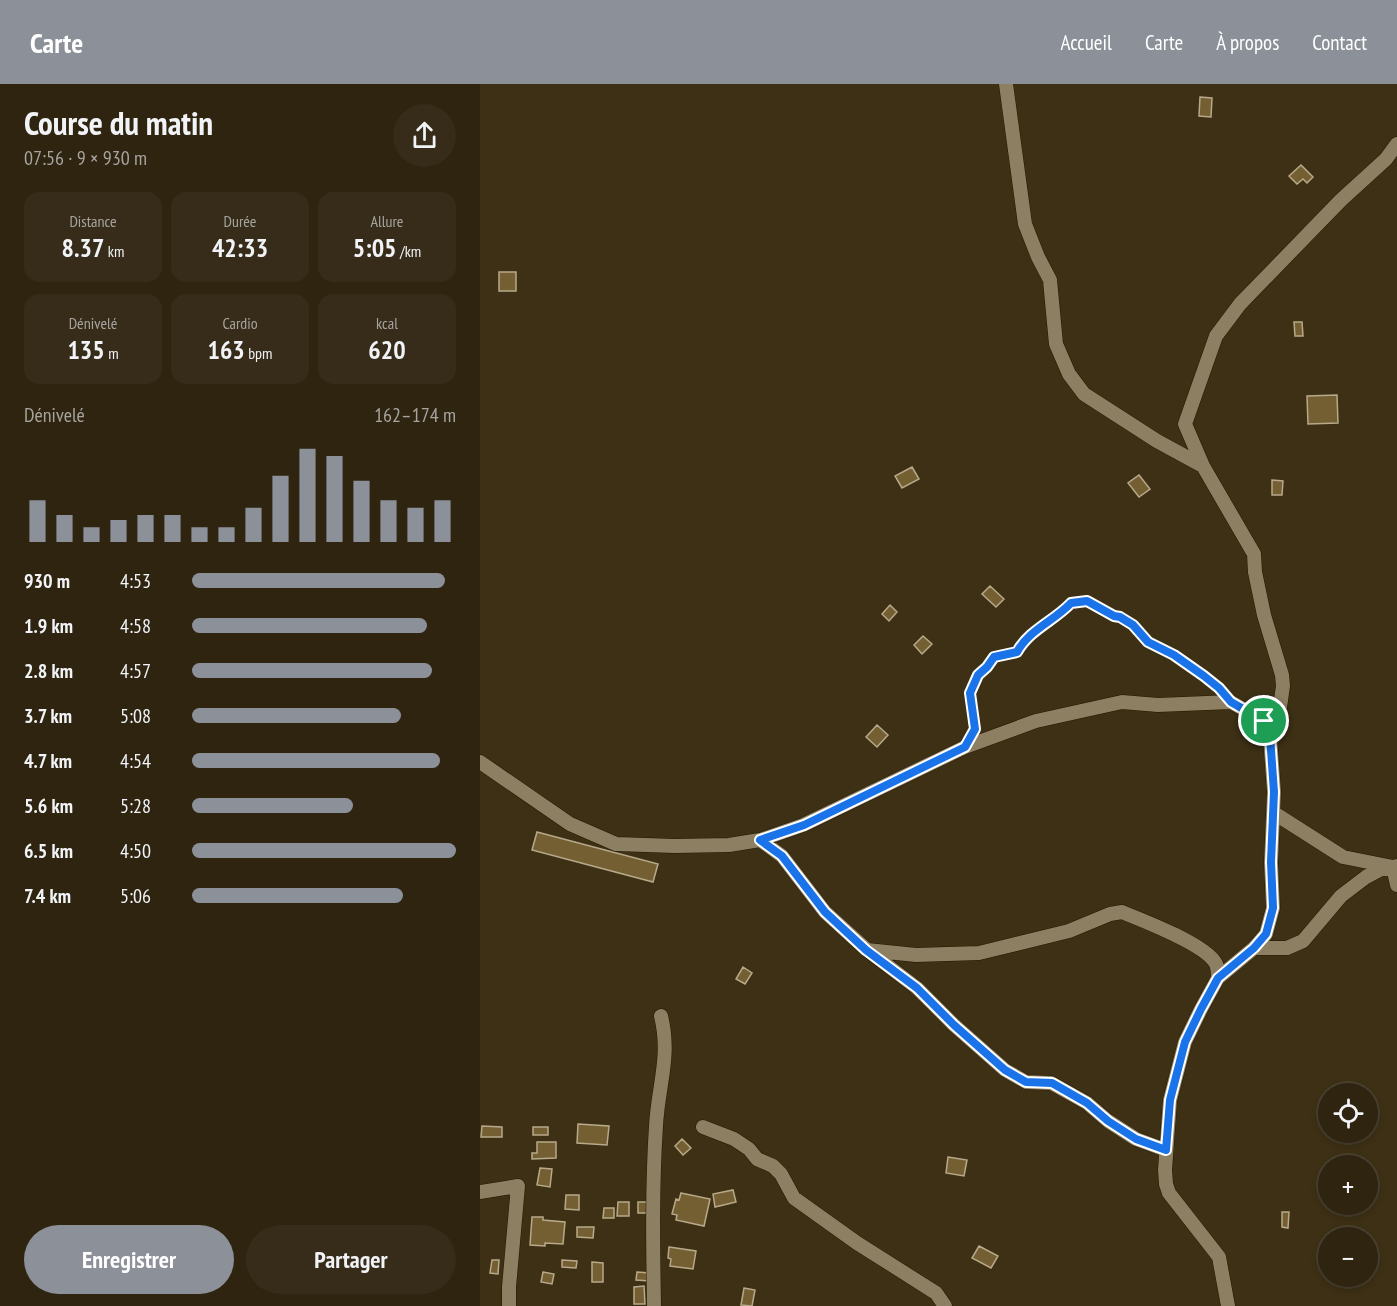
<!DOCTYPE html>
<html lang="fr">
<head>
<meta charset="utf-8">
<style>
  :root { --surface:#2e2410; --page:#362c19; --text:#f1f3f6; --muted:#a7a49f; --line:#494130; --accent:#8c9099 }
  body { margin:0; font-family:"PT Sans Narrow",sans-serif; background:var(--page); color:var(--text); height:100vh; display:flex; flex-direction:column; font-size:22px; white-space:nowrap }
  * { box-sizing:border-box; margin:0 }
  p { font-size:20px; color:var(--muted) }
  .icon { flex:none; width:33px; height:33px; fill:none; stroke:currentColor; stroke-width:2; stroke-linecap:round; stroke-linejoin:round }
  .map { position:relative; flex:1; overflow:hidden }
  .drawer { display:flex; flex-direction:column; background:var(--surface); width:480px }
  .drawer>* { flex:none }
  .fabs { position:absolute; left:838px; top:999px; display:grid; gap:12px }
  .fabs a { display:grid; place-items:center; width:60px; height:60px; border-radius:50%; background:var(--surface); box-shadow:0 3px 9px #0003,0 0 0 2px var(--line); font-size:30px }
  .pin { position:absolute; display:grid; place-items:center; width:51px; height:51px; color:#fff; margin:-26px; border:3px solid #fff; border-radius:50%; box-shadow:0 2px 6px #0007 }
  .round { display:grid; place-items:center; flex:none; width:63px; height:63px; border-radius:32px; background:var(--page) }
  .overview { display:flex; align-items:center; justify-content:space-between; height:102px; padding:0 24px }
  h1 { font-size:33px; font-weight:800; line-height:45px }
  .figures { display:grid; grid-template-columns:repeat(3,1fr); gap:9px; height:102px; padding:6px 24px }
  .figures div { display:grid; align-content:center; border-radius:15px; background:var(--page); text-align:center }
  .figures b { font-size:26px; font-weight:800 }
  .figures small { font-size:16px; font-weight:400 }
  .figures p { font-size:16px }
  .chart { height:168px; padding:12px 24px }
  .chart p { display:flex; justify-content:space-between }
  .chart svg { width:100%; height:108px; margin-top:6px; stroke:var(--accent); stroke-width:6 }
  .button { display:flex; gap:12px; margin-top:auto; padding:12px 24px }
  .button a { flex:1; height:69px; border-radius:36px; background:var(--accent); color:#fff; font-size:24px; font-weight:800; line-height:69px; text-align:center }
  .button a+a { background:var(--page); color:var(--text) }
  ul { padding:0 24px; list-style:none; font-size:20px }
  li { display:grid; grid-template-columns:96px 72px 1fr; align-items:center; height:45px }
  li i { height:15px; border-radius:8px; background:var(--accent) }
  header { display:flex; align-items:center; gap:36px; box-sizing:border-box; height:84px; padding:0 30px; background:var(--accent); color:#fff }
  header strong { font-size:28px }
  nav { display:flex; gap:33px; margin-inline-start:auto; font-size:21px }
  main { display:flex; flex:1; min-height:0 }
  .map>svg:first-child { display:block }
  .building { fill:#735f32; stroke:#b8a98a; stroke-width:1.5 }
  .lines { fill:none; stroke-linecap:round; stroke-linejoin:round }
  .street-casing { stroke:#231800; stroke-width:15 }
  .path { stroke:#938873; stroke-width:2; stroke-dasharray:3 4.5; stroke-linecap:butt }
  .street { stroke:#8d7f62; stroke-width:14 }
  .route-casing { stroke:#fff; stroke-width:12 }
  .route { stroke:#1a73e8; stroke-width:8 }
</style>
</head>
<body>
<header>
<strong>Carte</strong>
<nav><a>Accueil</a><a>Carte</a><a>À propos</a><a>Contact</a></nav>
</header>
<main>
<section class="drawer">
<div class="overview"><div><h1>Course du matin</h1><p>07:56 · 9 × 930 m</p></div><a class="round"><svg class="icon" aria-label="share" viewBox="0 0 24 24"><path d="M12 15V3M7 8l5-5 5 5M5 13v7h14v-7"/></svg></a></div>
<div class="figures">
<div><p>Distance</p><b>8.37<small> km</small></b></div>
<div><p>Durée</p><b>42:33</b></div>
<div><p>Allure</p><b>5:05<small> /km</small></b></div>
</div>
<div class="figures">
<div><p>Dénivelé</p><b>135<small> m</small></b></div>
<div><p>Cardio</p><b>163<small> bpm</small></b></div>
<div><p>kcal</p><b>620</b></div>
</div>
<div class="chart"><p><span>Dénivelé</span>162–174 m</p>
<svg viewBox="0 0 160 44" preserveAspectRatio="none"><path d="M5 44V27M15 44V33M25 44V38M35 44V35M45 44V33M55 44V33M65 44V38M75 44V38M85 44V30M95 44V17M105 44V6M115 44V9M125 44V19M135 44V27M145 44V30M155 44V27"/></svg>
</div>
<ul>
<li><b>930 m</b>4:53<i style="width:96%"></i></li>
<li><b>1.9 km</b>4:58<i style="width:89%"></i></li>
<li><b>2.8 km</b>4:57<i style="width:91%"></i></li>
<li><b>3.7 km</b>5:08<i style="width:79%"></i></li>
<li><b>4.7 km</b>4:54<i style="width:94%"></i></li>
<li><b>5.6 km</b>5:28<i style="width:61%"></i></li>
<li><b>6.5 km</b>4:50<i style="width:100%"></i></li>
<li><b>7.4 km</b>5:06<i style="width:80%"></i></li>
</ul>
<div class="button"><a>Enregistrer</a><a>Partager</a></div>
</section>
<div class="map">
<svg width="917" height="1222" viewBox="0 0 917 1222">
  <rect width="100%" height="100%" fill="#3d3015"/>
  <path class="building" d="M720,13L732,14L731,33L719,32Z
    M821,81L833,93L827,99L823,95L817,100L809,92Z
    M19,188H36V207H19Z
    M814,238H822L823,252H815Z
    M857,311L858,339L828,340L827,312Z
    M432,383L439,395L422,404L415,392Z
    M659,391L670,405L659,413L648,399Z
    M792,396L803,397L802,411H792Z
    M510,502L524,515L516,523L502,510Z
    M410,521L417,528L409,537L402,530Z
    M443,552L452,560L442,570L434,561Z
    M397,641L408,651L397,663L386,653Z
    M57,748L178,780L173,798L52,766Z
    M263,883L272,889L265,900L256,895Z
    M98,1040L129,1042L127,1061L97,1059Z
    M2,1042L22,1043V1053H1Z
    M53,1043H68V1051H53Z
    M202,1055L211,1064L203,1071L195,1062Z
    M57,1058H76V1074L52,1075V1069H57Z
    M468,1073L487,1076L484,1092L466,1089Z
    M60,1084L72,1085L70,1103L57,1101Z
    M253,1106L256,1118L235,1123L233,1110Z
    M201,1109L230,1115L224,1142L196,1136L197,1131L192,1130L196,1115L199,1116Z
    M86,1111H99V1126L85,1125Z
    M138,1118H149V1132H137Z
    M158,1118H170V1129H158Z
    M124,1124H134V1134H123Z
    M802,1128H809L808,1144L802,1143Z
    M52,1133H63V1136L85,1138L83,1160L65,1159V1162L50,1161Z
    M97,1143H114L113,1154L97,1153Z
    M499,1162L518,1172L511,1184L492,1174Z
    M189,1163L216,1167L213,1185L190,1182L191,1175L188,1174Z
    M12,1176H19L18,1190L10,1189Z
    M82,1176L97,1177L96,1184L82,1183Z
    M112,1178L123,1179V1198H112Z
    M63,1188L74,1190L72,1200L61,1198Z
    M157,1188L170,1189V1197L156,1196Z
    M164,1202L165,1220H154V1203Z
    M264,1204L275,1206L272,1222L261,1221Z"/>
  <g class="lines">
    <g class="street-casing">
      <path id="street" d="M526,0L545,140L558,173L570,196L576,260L589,290L604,310L677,357L723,382L774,470L775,488L784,531L802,591L803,602L800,623L784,637
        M723,382L705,340L736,252L760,220L861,116L906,75L917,60
        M0,678L90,740L136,760L195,762L249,761L280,756L323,741L485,663L556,637L642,618L678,621L751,618L784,637L790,653L794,708L791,779L793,824L786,850L774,864L738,894L721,925L705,958L690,1016L685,1086L686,1100L689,1109L739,1173L748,1222
        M794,729L863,773L913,783L917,801
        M280,756L302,772L345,828L386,865L437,904L474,941L525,986L546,998L571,999L607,1019L628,1037L656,1055L686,1066
        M774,864H807L823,857L861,812L886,793L899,786L917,782
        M387,866L436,871L499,869L589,847L630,830L642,828C662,836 727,861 736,880C738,884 738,890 738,894
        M223,1043L254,1055L269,1065L277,1075L293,1082L301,1090L314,1114L377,1159L456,1209L465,1222
        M0,1108L38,1102L29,1203V1222
        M174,1222C173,1162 172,1102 176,1042C178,1002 191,973 181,932"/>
    </g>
    <path class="path" d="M495,645C492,626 486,609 498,592C503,585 509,580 514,573L537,568L541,561L555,547L583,528L591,519L607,517L634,532L640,533L653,541L668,558L707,580L741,606"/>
    <use href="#street" class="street"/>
  </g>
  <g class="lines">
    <g class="route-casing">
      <path id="route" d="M607,517L634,532L640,533L653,541L668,558L694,571L724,592L739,604L751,618L784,637L790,652L794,708L791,778L793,824L786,850L774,864L738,894L721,925L705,958L690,1016L686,1066L656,1055L628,1037L607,1019L572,999L546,998L525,986L474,941L437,904L386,866L345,828L302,772L280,756L324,741L485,663L495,645L490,609L498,591L507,583L514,573L537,568C549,546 574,537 591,519Z"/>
    </g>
    <use href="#route" class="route"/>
  </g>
</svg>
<div class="fabs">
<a><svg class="icon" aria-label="locate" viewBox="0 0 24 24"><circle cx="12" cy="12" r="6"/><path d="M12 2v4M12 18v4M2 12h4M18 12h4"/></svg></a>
<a>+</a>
<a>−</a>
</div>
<div class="pin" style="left:784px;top:637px;background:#1e9e55"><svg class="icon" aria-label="arrive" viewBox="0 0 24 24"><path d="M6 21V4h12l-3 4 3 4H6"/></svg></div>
</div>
</main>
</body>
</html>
